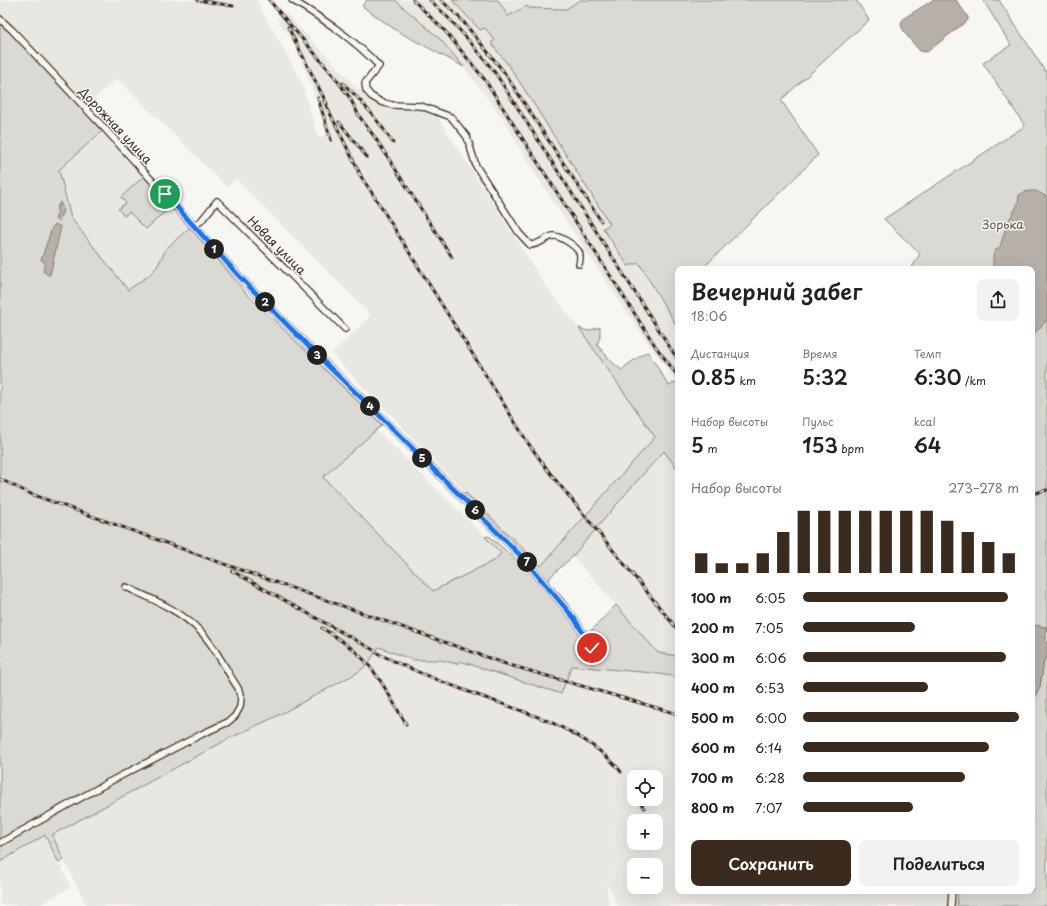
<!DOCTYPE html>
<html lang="ru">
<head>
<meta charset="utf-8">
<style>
  :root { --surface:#fff; --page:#f2f2f2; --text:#222; --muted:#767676; --accent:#3b2a1e }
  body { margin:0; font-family:"Playpen Sans",sans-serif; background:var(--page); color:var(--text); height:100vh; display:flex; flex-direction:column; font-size:15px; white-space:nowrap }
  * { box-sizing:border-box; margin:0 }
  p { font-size:13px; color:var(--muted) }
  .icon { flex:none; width:22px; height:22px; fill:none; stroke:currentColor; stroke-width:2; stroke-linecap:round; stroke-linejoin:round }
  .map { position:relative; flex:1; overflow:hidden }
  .panel { position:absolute; left:675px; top:266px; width:360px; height:628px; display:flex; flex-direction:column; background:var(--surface); border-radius:8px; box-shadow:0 4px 16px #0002 }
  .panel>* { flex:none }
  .buttons { position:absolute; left:627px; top:770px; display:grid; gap:8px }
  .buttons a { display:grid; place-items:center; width:36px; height:36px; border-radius:8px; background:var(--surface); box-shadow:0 4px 16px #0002; font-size:20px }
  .pin { position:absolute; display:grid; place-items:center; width:34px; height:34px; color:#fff; margin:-17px; border:2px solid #fff; border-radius:50%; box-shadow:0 1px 4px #0007 }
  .km { position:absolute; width:20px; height:20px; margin:-10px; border-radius:50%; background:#222; color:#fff; font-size:11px; line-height:20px; text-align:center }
  .round { display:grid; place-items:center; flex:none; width:42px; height:42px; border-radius:8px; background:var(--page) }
  .summary { display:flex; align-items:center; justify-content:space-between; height:68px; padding:0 16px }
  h1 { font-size:22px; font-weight:600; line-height:30px }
  .metrics { display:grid; grid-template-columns:repeat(3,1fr); gap:6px; height:68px; padding:4px 16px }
  .metrics div { display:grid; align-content:center }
  .metrics b { font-size:20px; font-weight:600 }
  .metrics small { font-size:11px; font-weight:400 }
  .metrics p { font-size:11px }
  .chart { height:112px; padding:8px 16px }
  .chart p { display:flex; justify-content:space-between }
  .chart svg { width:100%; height:72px; margin-top:4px; stroke:var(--accent); stroke-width:6 }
  .button { display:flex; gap:8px; margin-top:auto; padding:8px 16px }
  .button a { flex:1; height:46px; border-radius:8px; background:var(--accent); color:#fff; font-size:16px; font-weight:600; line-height:46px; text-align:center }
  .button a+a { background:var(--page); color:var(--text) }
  ul { padding:0 16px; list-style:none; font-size:13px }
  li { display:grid; grid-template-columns:64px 48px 1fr; align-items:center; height:30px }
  li i { height:10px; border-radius:5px; background:var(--accent) }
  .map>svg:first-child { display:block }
  .built { fill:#e8e7e2; fill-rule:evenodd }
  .green { fill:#dad9d3; stroke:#8a8278 }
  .water { fill:#b6b0a9; stroke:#857a71 }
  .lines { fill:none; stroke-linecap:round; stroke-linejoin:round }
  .minor-casing { stroke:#3b2a1e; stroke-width:8 }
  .minor { stroke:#f6f6f2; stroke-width:5.5 }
  .rail-casing { stroke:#3b2a1e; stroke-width:3 }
  .rail { stroke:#f6f6f2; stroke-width:1.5; stroke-dasharray:4.5; stroke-linecap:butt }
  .route-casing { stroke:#fff; stroke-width:8 }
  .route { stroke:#1a73e8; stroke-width:5 }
  .labels { text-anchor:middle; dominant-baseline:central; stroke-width:3; stroke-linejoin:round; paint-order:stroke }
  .street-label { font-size:12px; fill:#3b2a1e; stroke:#f6f6f2 }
  .park-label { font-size:12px; fill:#63564b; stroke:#f6f6f2 }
</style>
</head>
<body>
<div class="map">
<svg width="1047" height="906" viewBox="0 0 1047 906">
  <rect width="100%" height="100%" fill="#f6f6f2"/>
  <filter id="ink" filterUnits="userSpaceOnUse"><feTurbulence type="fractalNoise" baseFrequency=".025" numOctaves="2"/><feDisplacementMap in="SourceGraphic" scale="8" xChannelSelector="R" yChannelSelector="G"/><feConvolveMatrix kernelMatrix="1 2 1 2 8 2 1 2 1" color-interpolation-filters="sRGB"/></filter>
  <g filter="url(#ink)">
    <path class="built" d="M0,0H256L301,81L318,138L327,134L312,88L305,69L289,35L277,20L286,13L357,88L379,104L422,111L437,116L547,288L579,328L655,437L541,566L463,490L332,354L371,315L236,179L227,187L117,78L87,106L21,33L0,14Z
      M395,0H452L465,13L485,28L495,40L492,43L509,66L528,95L610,224L604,228L628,266L638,263L678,328V332L672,336L678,345V382L653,350L625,310L538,178L503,119L459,61L417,18Z
      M498,0H580L566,9L529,8L526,6L508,16Z
      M102,131L144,176L122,197L126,203L123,216L129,212L146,228L171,206L190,227L166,249L157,267L148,276L128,290L71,218L59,170Z
      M376,430L502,553L495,560L433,592L322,477Z
      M665,451L678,470V656L658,653L573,556L628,491Z
      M379,647L413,660H441L457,664L460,661L561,694L572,666L653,673L678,677V891H951L950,906H618L606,882L609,906H87L51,835L230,738L275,717L357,673L368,664ZM634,777H656V799H634ZM634,821H656V843H634ZM634,865H656V887H634Z
      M45,835L71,887L38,906L0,905V862Z"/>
    <path class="green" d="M367,0H395L440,39L464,67L397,31L362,6Z
      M452,0H498L508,16L527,6L529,8L566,9L580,0H856L869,20L781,100L818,155L702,269H678V328L639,263L628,266L603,228L610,224L528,95L509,66L491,43L495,40L485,28L480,30Z
      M983,0H999L1047,74V633L1046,627L1032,625V269H911L920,254L884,219L1025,126L983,63L1011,45Z
      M2,25L9,30L102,131L59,170L71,218L128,290L148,276L157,267L166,249L190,227L247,294L382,425L323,477L433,591L495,560L501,553L485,537L489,536L530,572L535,570L462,495L465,492L541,566L655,437L579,328L588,331L600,327V336L597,345L614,364L622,370L627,365L645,353L648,352L669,386L677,381L678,382V470L664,451L628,491L573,556L550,577L549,583L563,598L588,634L616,605L658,653L678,656V677L653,673L572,666L561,694L460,661L457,664L441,660H413L379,647L368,664L357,673L275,717L230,738L52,835L64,860L59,863L45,835L0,862V26Z
      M144,176L171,206L146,229L129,212L124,216L118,209L126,203L121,197Z
      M1047,656V906H957L958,891H1032V704L1040,687L1044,660Z"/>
    <path class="water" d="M933,0H956L968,17V20L927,52L920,51C915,45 902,32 901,24C901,21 902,21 904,18Z
      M1031,191H1036L1047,197V320L1032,336V269H993V256L995,251L1000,247L1007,224L1018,204L1019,195L1025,192Z
      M60,202L63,210L59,221L55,219L58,212L56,209Z
      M55,224L61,227L50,275H48L43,271L45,262L41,260L52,228Z
      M1032,625L1046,627L1047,656L1044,660L1040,687L1032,704Z"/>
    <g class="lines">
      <g class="minor-casing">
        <path id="minor" d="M292,0C323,19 354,39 379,66L365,83L366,90L371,96L381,102L392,105L421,106L451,117L467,137L476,166L519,233L530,245C539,245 545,238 553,236C559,235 576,246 579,252C581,257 580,260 579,264
          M0,19L12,30L106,130L240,277L324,362L381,417L521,556L574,618L592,648
          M194,226L201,221L217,201L345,329
          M0,843L109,782L202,734L228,722L235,716L240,707L241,698L238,688C227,672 214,644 200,631C180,610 152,599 126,587
          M951,906L952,891"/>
      </g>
      <use href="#minor" class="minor"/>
      <g class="rail-casing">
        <path id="rail" d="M198,0L233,6
          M269,0L334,76L350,98L359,116L376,139L452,257
          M413,0L446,32L485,80L656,347L678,376
          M430,0C454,22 476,48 496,74L678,360
          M441,0L461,19L504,72L601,221
          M288,27L327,104
          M343,83C362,101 379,121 393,143
          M318,98L331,140
          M324,101L361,176
          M339,122L367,157
          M358,172L376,199L528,443L550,473L678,630
          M0,479L31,494L213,560L506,664L678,714
          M1032,494L1047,490
          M232,571L377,652V653C405,667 434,679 464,690C512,709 567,721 607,757C612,762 617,766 621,772
          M322,628C334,636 347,644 357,653C379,673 391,699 406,724
          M631,788L634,793
          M638,799L644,808"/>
      </g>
      <use href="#rail" class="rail"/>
    </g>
  </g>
  <g class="lines" filter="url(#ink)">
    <g class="route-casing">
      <path id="route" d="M165,194L240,277L324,362L381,417L521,556L574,618L592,648"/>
    </g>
    <use href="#route" class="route"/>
  </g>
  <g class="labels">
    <g class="street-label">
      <text transform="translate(116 125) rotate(47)">Дорожная улица</text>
      <text transform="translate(277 245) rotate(45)">Новая улица</text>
    </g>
    <g class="park-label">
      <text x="1003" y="224">Зорька</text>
    </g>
  </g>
</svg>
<div class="buttons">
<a><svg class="icon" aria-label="locate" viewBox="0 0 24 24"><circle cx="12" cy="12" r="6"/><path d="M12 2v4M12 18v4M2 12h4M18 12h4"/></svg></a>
<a>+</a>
<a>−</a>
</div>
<div class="pin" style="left:165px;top:194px;background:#1e9e55"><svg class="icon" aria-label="arrive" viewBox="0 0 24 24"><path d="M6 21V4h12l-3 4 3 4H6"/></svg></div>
<div class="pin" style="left:592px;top:648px;background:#d93025"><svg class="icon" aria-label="check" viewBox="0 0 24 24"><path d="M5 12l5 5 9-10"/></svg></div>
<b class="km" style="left:214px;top:249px">1</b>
<b class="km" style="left:265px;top:302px">2</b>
<b class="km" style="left:317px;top:355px">3</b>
<b class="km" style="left:370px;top:406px">4</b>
<b class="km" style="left:422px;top:458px">5</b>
<b class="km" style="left:475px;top:510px">6</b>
<b class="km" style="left:527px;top:562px">7</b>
<section class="panel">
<div class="summary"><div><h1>Вечерний забег</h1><p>18:06</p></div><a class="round"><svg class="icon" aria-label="share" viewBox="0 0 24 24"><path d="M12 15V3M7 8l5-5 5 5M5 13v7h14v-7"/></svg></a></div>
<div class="metrics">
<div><p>Дистанция</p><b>0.85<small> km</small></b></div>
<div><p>Время</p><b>5:32</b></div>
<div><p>Темп</p><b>6:30<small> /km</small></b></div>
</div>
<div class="metrics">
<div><p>Набор высоты</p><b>5<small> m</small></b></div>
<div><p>Пульс</p><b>153<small> bpm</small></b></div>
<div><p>kcal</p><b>64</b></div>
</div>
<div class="chart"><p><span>Набор высоты</span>273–278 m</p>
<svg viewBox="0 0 160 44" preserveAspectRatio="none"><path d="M5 44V32M15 44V38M25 44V38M35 44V32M45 44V19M55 44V6M65 44V6M75 44V6M85 44V6M95 44V6M105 44V6M115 44V6M125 44V12M135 44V19M145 44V25M155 44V32"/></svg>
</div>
<ul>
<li><b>100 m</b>6:05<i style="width:95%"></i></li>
<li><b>200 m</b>7:05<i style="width:52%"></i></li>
<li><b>300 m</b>6:06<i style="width:94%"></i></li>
<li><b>400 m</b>6:53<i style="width:58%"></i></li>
<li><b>500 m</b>6:00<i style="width:100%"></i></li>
<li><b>600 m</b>6:14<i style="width:86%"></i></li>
<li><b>700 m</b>6:28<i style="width:75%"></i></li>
<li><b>800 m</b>7:07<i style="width:51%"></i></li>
</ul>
<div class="button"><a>Сохранить</a><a>Поделиться</a></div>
</section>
</div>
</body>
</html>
